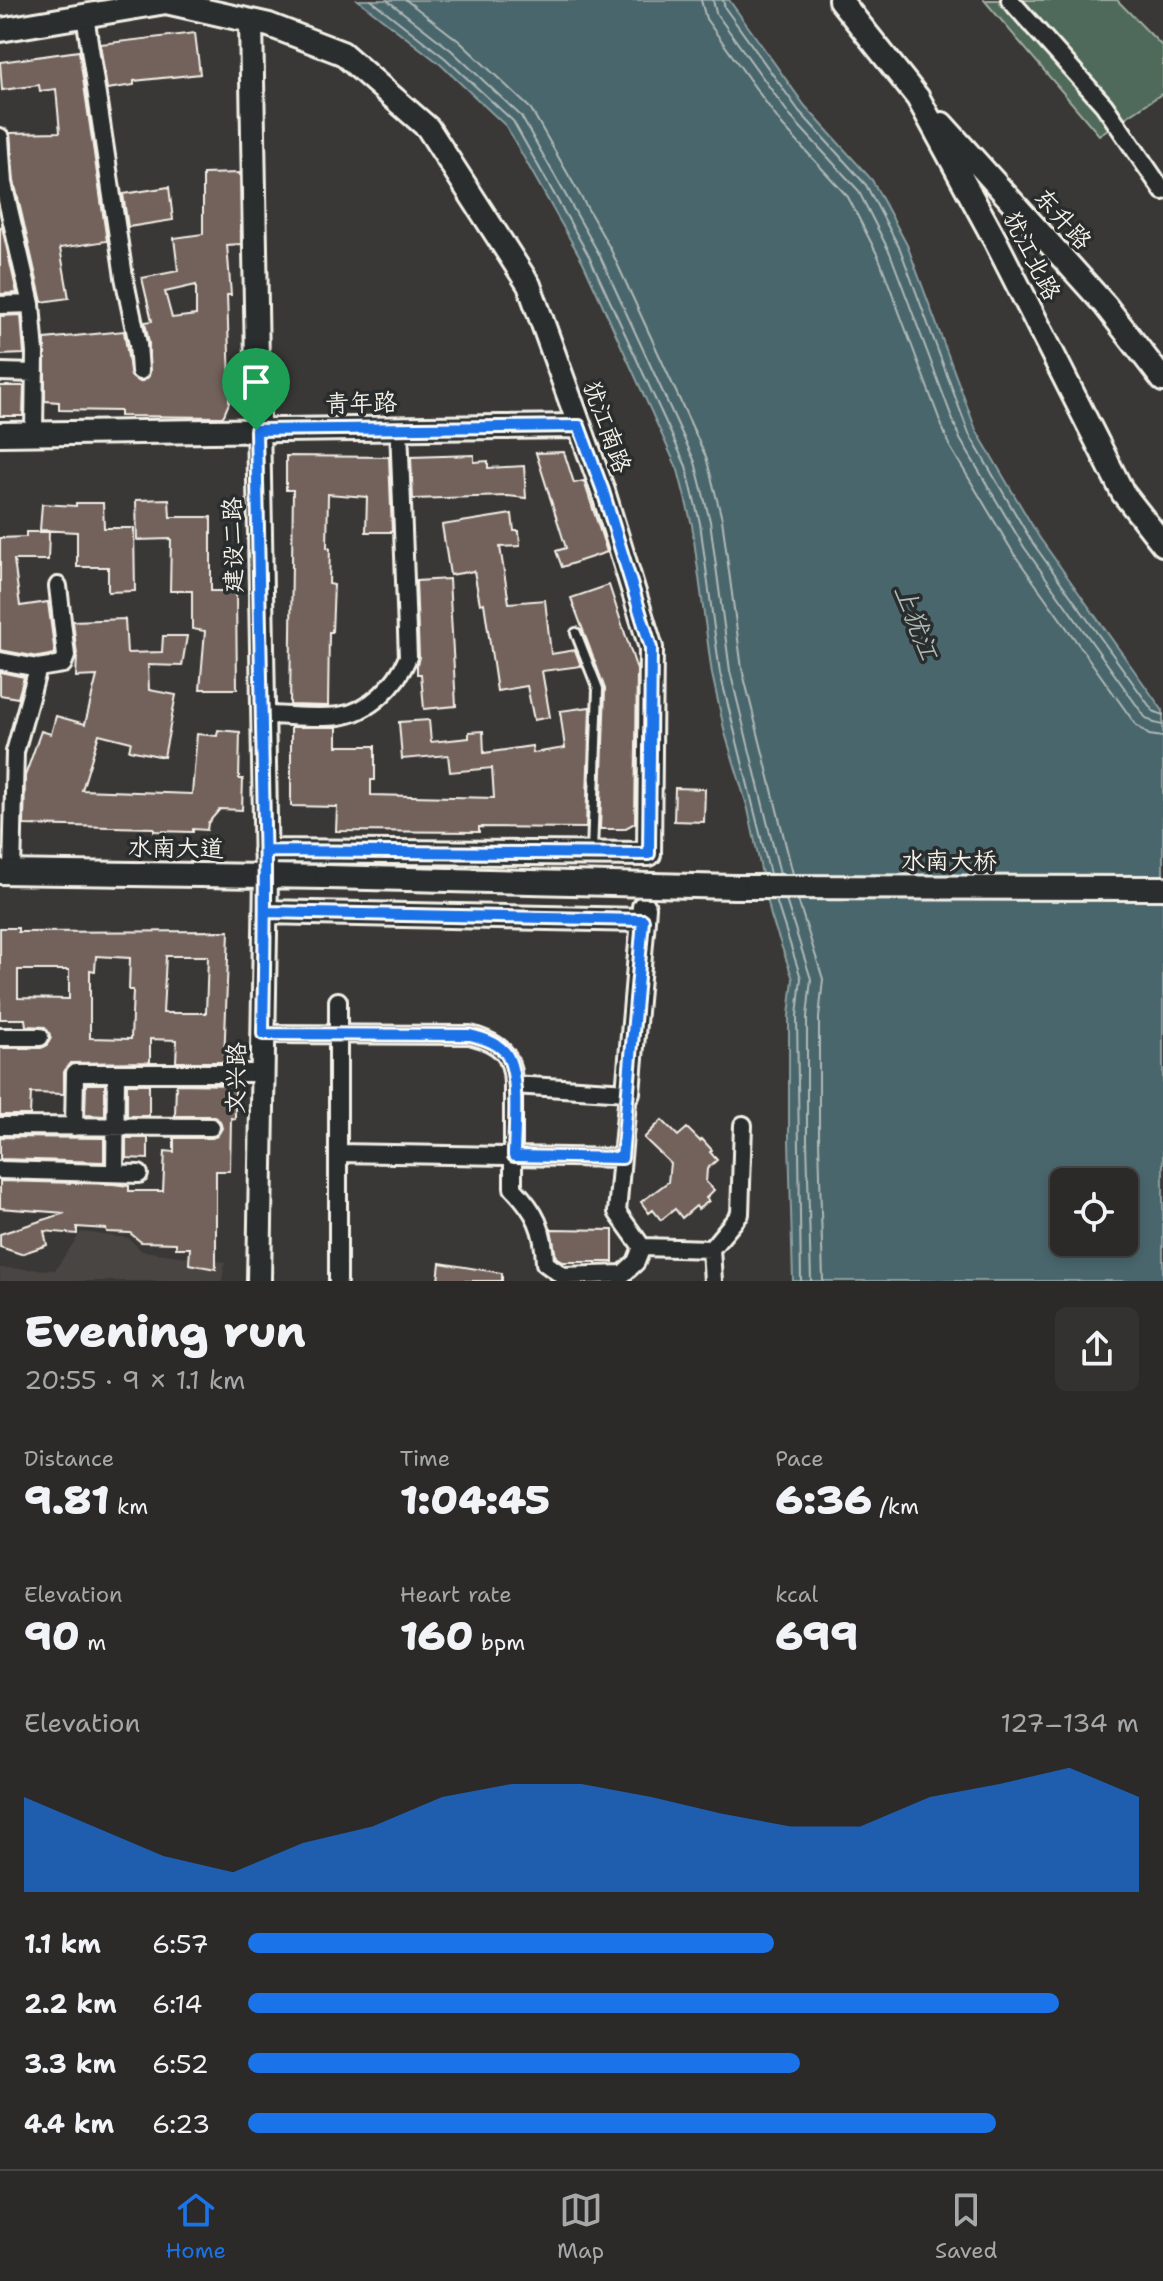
<!DOCTYPE html>
<html lang="en">
<head>
<meta charset="utf-8">
<style>
  :root { --surface:#2b2a29; --page:#333231; --text:#f1f3f6; --muted:#a6a7a8; --line:#474646; --accent:#1a73e8 }
  body { margin:0; font-family:"Shantell Sans","LXGW WenKai TC",sans-serif; background:var(--page); color:var(--text); height:100vh; display:flex; flex-direction:column; font-size:30px; white-space:nowrap }
  * { box-sizing:border-box; margin:0 }
  p { font-size:26px; color:var(--muted) }
  .icon { flex:none; width:44px; height:44px; fill:none; stroke:currentColor; stroke-width:2; stroke-linecap:round; stroke-linejoin:round }
  .map { position:relative; height:1281px; overflow:hidden }
  .details { display:flex; flex-direction:column; background:var(--surface); flex:1 }
  .details>* { flex:none }
  .controls { position:absolute; left:1050px; top:1168px; display:grid; gap:16px }
  .controls a { display:grid; place-items:center; width:88px; height:88px; border-radius:12px; background:var(--surface); box-shadow:0 4px 12px #0003,0 0 0 2px var(--line); font-size:40px }
  .pin { position:absolute; display:grid; place-items:center; width:68px; height:68px; color:#fff; margin:-82px -34px; border-radius:50% 50% 50% 0; rotate:-45deg; box-shadow:0 0 8px #0007 }
  .pin .icon { rotate:45deg }
  .round { display:grid; place-items:center; flex:none; width:84px; height:84px; border-radius:12px; background:var(--page) }
  .head { display:flex; align-items:center; justify-content:space-between; height:136px; padding:0 24px }
  h1 { font-size:44px; font-weight:800; line-height:60px }
  .stats { display:grid; grid-template-columns:repeat(3,1fr); gap:12px; height:136px; padding:8px 24px }
  .stats div { display:grid; align-content:center }
  .stats b { font-size:40px; font-weight:800 }
  .stats small { font-size:22px; font-weight:400 }
  .stats p { font-size:22px }
  .chart { height:224px; padding:16px 24px }
  .chart p { display:flex; justify-content:space-between }
  .chart svg { width:100%; height:144px; margin-top:8px; fill:var(--accent); opacity:.7 }
  ul { padding:0 24px; list-style:none; font-size:26px }
  li { display:grid; grid-template-columns:128px 96px 1fr; align-items:center; height:60px }
  li i { height:20px; border-radius:10px; background:var(--accent) }
  .tabs { display:flex; justify-content:space-around; align-items:center; height:112px; border-top:2px solid var(--line); background:var(--surface); font-size:22px; color:var(--muted) }
  .tabs a { display:grid; justify-items:center; gap:4px }
  .tabs .on { color:var(--accent) }
  .map>svg:first-child { display:block }
  .built { fill:#4a4542 }
  .green { fill:#506b5a; stroke:#a2aea1; stroke-width:2 }
  .water { fill:#49666c; stroke:#8d9e9e; stroke-width:2; fill-rule:evenodd }
  .lines { fill:none; stroke-linecap:round; stroke-linejoin:round }
  .shore { stroke:#b0b9b6; stroke-width:2 }
  .building { fill:#73625b; stroke:#f4f1e8; stroke-width:2; fill-rule:evenodd }
  .lane-casing { stroke:#f4f1e8; stroke-width:14 }
  .street-casing { stroke:#f4f1e8; stroke-width:22 }
  .secondary-casing { stroke:#f4f1e8; stroke-width:28 }
  .lane { stroke:#2a2d2e; stroke-width:8 }
  .street { stroke:#2a2d2e; stroke-width:16 }
  .secondary { stroke:#2a2d2e; stroke-width:22 }
  .secondary-bridge-casing { stroke:#f4f1e8; stroke-width:28; stroke-linecap:butt }
  .secondary-bridge { stroke:#2a2d2e; stroke-width:22 }
  .route-casing { stroke:#fff; stroke-width:16 }
  .route { stroke:#1a73e8; stroke-width:10 }
  .labels { text-anchor:middle; dominant-baseline:central; stroke-width:7; stroke-linejoin:round; paint-order:stroke }
  .street-label { font-size:24px; fill:#f4f1e8; stroke:#2a2d2e }
  .water-label { font-size:26px; font-style:italic; fill:#b0b9b6; stroke:#2a2d2e }
</style>
</head>
<body>
<div class="map">
<svg width="1163" height="1281" viewBox="0 0 1163 1281">
  <rect width="100%" height="100%" fill="#393837"/>
  <filter id="ink" filterUnits="userSpaceOnUse"><feTurbulence type="fractalNoise" baseFrequency=".0125" numOctaves="2"/><feDisplacementMap in="SourceGraphic" scale="16" xChannelSelector="R" yChannelSelector="G"/><feConvolveMatrix kernelMatrix="1 2 1 2 8 2 1 2 1" color-interpolation-filters="sRGB"/></filter>
  <g filter="url(#ink)">
    <path class="built" d="M81,1232L128,1238L142,1251L225,1262L222,1281H0V1268L55,1270Z"/>
    <path class="green" d="M984,0H1117L1163,47V93L1099,135Z"/>
    <path class="water" d="M358,0H729L805,106L872,180L907,245L976,430L1039,537L1163,711V1281H793L789,1140V1016L793,979L771,916L748,809L725,733L712,674L692,525L678,470L583,262L506,126L440,64ZM1064,1182H1124V1242H1064Z"/>
    <g class="lines">
      <path class="shore" d="M371,0L445,58L513,121L590,258L686,466L700,523L720,673L770,874
        M387,0L451,50L521,116L599,254L695,462L710,521L730,671L780,874
        M406,0L459,41L531,109L610,248L706,457L722,519L742,669L793,874
        M701,0L706,19L782,125L848,197L879,258L949,445L1014,554L1136,725L1149,735L1163,737
        M713,0L716,13L791,117L858,190L890,253L960,439L1024,547L1145,717L1154,723L1163,725
        M723,0L725,8L799,111L866,185L900,249L969,434L1032,542L1153,711L1163,715
        M776,900L801,978L797,1016L801,1281
        M786,900L811,979L807,1017V1140L811,1281
        M798,900L823,979L819,1018V1140L823,1281"/>
    </g>
    <path class="building" d="M195,33L200,74L134,81V85L107,89L100,44Z
      M79,51L107,241L60,248L69,298L42,302L14,181L10,133L60,132L56,89L40,91L39,85L2,90L0,62Z
      M240,173L241,244L227,245L231,295H227L230,383L229,403L224,415L222,417L120,416V411L59,410V402L45,401V339L124,331L131,376L140,382L149,376V343L145,322L152,321L142,278L178,271L174,238L203,234V174ZM196,285V315L172,318L165,292Z
      M169,187L173,220L128,227L123,194Z
      M0,227H2L17,293L0,294Z
      M21,315L24,354L0,355V316Z
      M0,386H24L23,416H0Z
      M564,452L574,483L584,481L607,552L562,567L556,551L566,548L536,453Z
      M474,455V462L488,461V468L524,466L526,498L508,496L413,499L411,457Z
      M286,456L389,457L392,532H366L367,497L328,494L327,548H330L329,584L334,585L332,632H329L328,706L290,705L293,490H286Z
      M169,499L170,517H211V591H236L237,689H200L205,631L192,629V591H170L171,539L137,540L136,500Z
      M76,503H103L104,528H134L135,591L108,592V567H77V532L40,530L42,504L76,506Z
      M512,514L514,531H519L520,546L500,547L509,603L545,600L551,654L575,650L581,666L542,671L550,717L534,720L527,686L497,691L484,603L480,604L474,571L450,575L442,525Z
      M26,532H49L48,560H14L20,606L48,602L55,654L38,657L0,650V538L26,537Z
      M449,579L456,706L424,709L421,674H417V665L419,657L416,581Z
      M609,585L637,670L635,823L624,829H600L605,689L571,598Z
      M125,619L127,653L162,652L163,636H187L182,666L148,665L149,690L176,695L164,757L129,750L131,742L99,734L82,790L192,794L197,734L217,736L218,730L240,732L239,779H243L242,810L220,809L208,823L207,830L193,829V832L154,831V828L24,825L25,776L41,731L51,734L56,716L85,724L97,676L76,677L77,655L73,621Z
      M0,672L24,677L18,698L0,695Z
      M590,707L586,828L479,827V832L336,831L337,807L291,806V727H337V746H375V780H371V795L494,798L492,768L450,772L448,755L402,759L399,722L429,720L431,742L469,738V732L483,731L484,753L532,746L533,753L565,748L560,711Z
      M675,788L705,789L704,822L674,821Z
      M0,928H18V932L229,931L224,1062H176L177,1040L150,1039V1062L70,1063L64,1072V1094L31,1093L30,1115H0V1048H41L46,1046L51,1038L45,1027L26,1026L25,1019H0ZM96,956L130,958L129,990H133L131,1039L90,1038V970L95,971ZM166,956H208L206,1013H163ZM18,970H69V999L18,998Z
      M86,1084H105V1116L85,1115Z
      M127,1084H149V1116H127Z
      M176,1084L235,1085V1119L231,1118L230,1171H216V1269L189,1264L190,1248H176V1243L141,1242L130,1233L107,1232L106,1229L77,1227V1234L44,1231L47,1245L21,1254L0,1247V1234L65,1213L0,1208V1181L113,1184L129,1186V1191H163L165,1151L174,1152V1138H212L217,1136L222,1128L220,1121L212,1116H175Z
      M662,1120L678,1136L687,1128L700,1141L702,1139L712,1150L710,1152L717,1160L707,1169L706,1182L714,1190L706,1198L709,1201L698,1209L696,1206L682,1218L675,1209L661,1220L653,1210L649,1213L641,1202L668,1182L670,1163L644,1138Z
      M0,1137L104,1138V1162L0,1159Z
      M126,1138H148V1159L126,1158Z
      M551,1229L613,1230V1262H563L556,1257Z
      M440,1263L502,1273V1281H438Z"/>
    <g class="lines">
      <g class="lane-casing">
        <path id="lane" d="M576,633L598,689L592,852"/>
      </g>
      <g class="street-casing">
        <path id="street" d="M1010,0L1104,105L1163,191
          M85,15L124,277L138,344L140,371
          M0,137L3,183L31,304L35,353L34,433
          M0,305L31,304
          M0,372L35,373
          M0,661L38,668L15,752L12,872
          M38,668L63,664L66,656L58,586
          M262,715C287,715 314,719 339,716C370,712 397,684 408,657L399,428
          M338,1001V1153L622,1158
          M263,1034L470,1035C500,1043 513,1054 513,1085L628,1092L617,1212L642,1247L711,1249L740,1214L743,1125
          M0,1037H40
          M513,1085V1188C536,1212 544,1229 545,1263L563,1276L623,1274L636,1262L642,1247
          M0,1126L211,1127
          M74,1127L75,1073H262
          M0,1170L139,1174
          M115,1173L116,1073
          M711,1249L713,1281
          M338,1281V1153"/>
      </g>
      <g class="secondary-casing">
        <path id="secondary" d="M840,0L918,98L995,240L1123,493L1163,544
          M251,21L266,876L259,1281
          M0,30L166,2L269,25L342,53L428,128L529,285L603,491L651,648L649,854L265,851
          M942,124L1105,305L1163,380
          M0,434L579,426
          M0,872L327,877
          M735,887L1163,888
          M265,912L643,920L644,907
          M628,1092L643,920"/>
      </g>
      <use href="#lane" class="lane"/>
      <use href="#street" class="street"/>
      <use href="#secondary" class="secondary"/>
      <g class="secondary-bridge-casing">
        <path id="secondary-bridge" d="M327,877L735,887"/>
      </g>
      <use href="#secondary-bridge" class="secondary-bridge"/>
    </g>
  </g>
  <g class="lines" filter="url(#ink)">
    <g class="route-casing">
      <path id="route" d="M256,430L264,826C266,895 264,964 263,1034L470,1035C482,1038 496,1042 504,1051C521,1070 514,1130 514,1156L622,1158L643,920L265,912V851L649,854L651,648L603,491L579,426L256,430"/>
    </g>
    <use href="#route" class="route"/>
  </g>
  <g class="labels">
    <g class="street-label">
      <text transform="translate(1063 219) rotate(48)">东升路</text>
      <text transform="translate(1032 256) rotate(63)">犹江北路</text>
      <text transform="translate(361 403) rotate(-1)">青年路</text>
      <text transform="translate(607 427) rotate(70)">犹江南路</text>
      <text transform="translate(233 545) rotate(-91)">建设二路</text>
      <text transform="translate(176 848) rotate(1)">水南大道</text>
      <text x="949" y="861">水南大桥</text>
      <text transform="translate(236 1078) rotate(-89)">文兴路</text>
    </g>
    <g class="water-label">
      <text transform="translate(917 622) rotate(69)">上犹江</text>
    </g>
  </g>
</svg>
<div class="controls">
<a><svg class="icon" aria-label="locate" viewBox="0 0 24 24"><circle cx="12" cy="12" r="6"/><path d="M12 2v4M12 18v4M2 12h4M18 12h4"/></svg></a>
</div>
<div class="pin" style="left:256px;top:430px;background:#1e9e55"><svg class="icon" aria-label="arrive" viewBox="0 0 24 24"><path d="M6 21V4h12l-3 4 3 4H6"/></svg></div>
</div>
<section class="details">
<div class="head"><div><h1>Evening run</h1><p>20:55 · 9 × 1.1 km</p></div><a class="round"><svg class="icon" aria-label="share" viewBox="0 0 24 24"><path d="M12 15V3M7 8l5-5 5 5M5 13v7h14v-7"/></svg></a></div>
<div class="stats">
<div><p>Distance</p><b>9.81<small> km</small></b></div>
<div><p>Time</p><b>1:04:45</b></div>
<div><p>Pace</p><b>6:36<small> /km</small></b></div>
</div>
<div class="stats">
<div><p>Elevation</p><b>90<small> m</small></b></div>
<div><p>Heart rate</p><b>160<small> bpm</small></b></div>
<div><p>kcal</p><b>699</b></div>
</div>
<div class="chart"><p><span>Elevation</span>127–134 m</p>
<svg viewBox="0 0 160 44" preserveAspectRatio="none"><path d="M0 44V15L10 24L20 33L30 38L40 29L50 24L60 15L70 11L80 11L90 15L100 20L110 24L120 24L130 15L140 11L150 6L160 15V44z"/></svg>
</div>
<ul>
<li><b>1.1 km</b>6:57<i style="width:59%"></i></li>
<li><b>2.2 km</b>6:14<i style="width:91%"></i></li>
<li><b>3.3 km</b>6:52<i style="width:62%"></i></li>
<li><b>4.4 km</b>6:23<i style="width:84%"></i></li>
</ul>
</section>
<nav class="tabs">
<a class="on"><svg class="icon" aria-label="home" viewBox="0 0 24 24"><path d="M3 11l9-7 9 7M6 9v11h12V9"/></svg>Home</a>
<a><svg class="icon" aria-label="map" viewBox="0 0 24 24"><path d="M3 6l6-2 6 2 6-2v14l-6 2-6-2-6 2zM9 4v14M15 6v14"/></svg>Map</a>
<a><svg class="icon" aria-label="saved" viewBox="0 0 24 24"><path d="M7 4h10v16l-5-4-5 4z"/></svg>Saved</a>
</nav>
</body>
</html>
